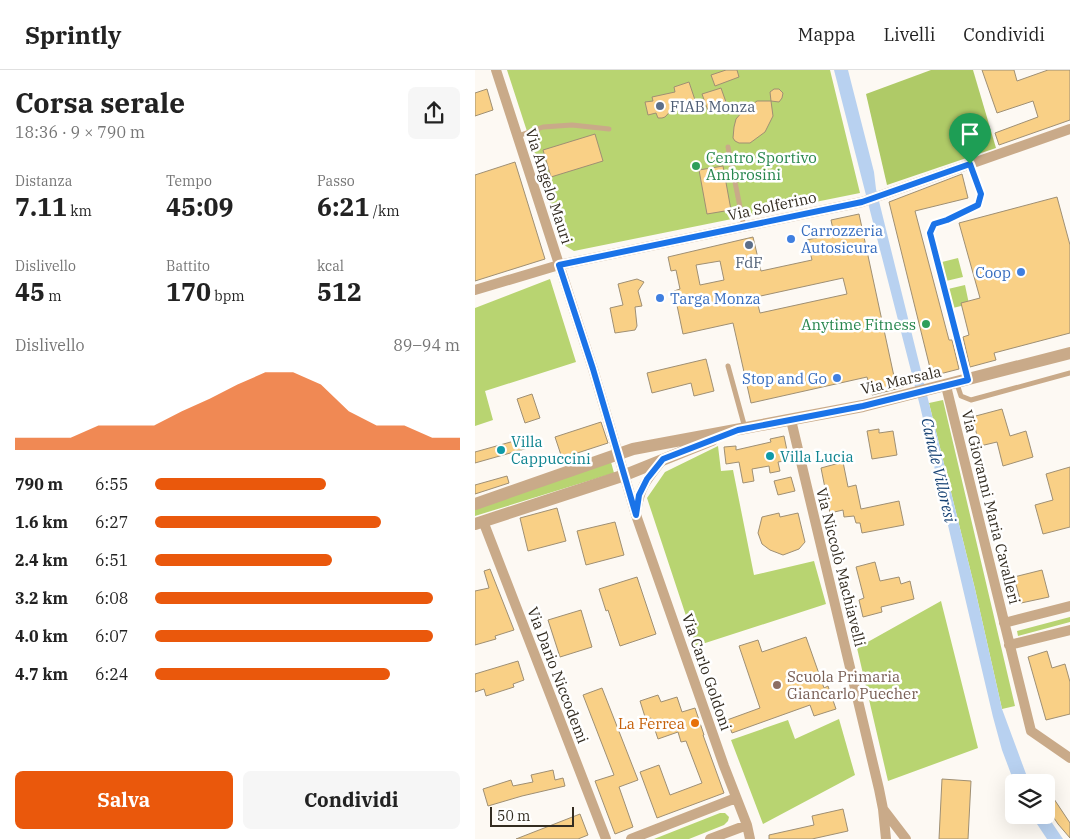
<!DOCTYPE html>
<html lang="it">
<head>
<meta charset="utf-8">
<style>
  :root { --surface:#fff; --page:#f6f6f6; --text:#222; --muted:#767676; --line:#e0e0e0; --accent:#ea580c }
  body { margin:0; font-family:"IBM Plex Serif",serif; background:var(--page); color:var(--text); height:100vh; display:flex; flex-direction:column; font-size:19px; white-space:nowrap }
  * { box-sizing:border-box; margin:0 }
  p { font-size:16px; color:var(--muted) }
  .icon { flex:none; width:28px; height:28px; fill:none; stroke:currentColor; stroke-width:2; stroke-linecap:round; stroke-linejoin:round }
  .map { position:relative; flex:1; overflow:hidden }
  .drawer { display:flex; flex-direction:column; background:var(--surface); width:475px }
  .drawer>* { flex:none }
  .tools { position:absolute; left:530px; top:704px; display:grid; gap:10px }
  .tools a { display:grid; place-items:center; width:50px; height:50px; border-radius:8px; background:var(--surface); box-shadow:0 5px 20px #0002; font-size:25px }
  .scale { position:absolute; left:15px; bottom:12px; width:84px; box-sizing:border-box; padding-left:5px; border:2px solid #332c21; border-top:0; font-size:14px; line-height:18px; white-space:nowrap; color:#332c21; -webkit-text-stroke:4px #fff; paint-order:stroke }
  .pin { position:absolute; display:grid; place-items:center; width:42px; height:42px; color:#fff; margin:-51px -21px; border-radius:50% 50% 50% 0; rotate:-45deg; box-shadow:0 0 5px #0007 }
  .pin .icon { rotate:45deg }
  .round { display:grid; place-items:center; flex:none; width:52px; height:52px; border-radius:8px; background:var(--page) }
  .headline { display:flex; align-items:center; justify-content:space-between; height:85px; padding:0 15px }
  h1 { font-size:28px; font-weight:700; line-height:38px }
  .metrics { display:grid; grid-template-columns:repeat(3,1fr); gap:8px; height:85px; padding:5px 15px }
  .metrics div { display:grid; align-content:center }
  .metrics b { font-size:25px; font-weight:700 }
  .metrics small { font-size:14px; font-weight:400 }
  .metrics p { font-size:14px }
  .chart { height:140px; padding:10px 15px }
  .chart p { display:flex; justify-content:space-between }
  .chart svg { width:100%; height:90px; margin-top:5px; fill:var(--accent); opacity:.7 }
  .action { display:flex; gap:10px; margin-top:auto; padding:10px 15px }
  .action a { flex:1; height:58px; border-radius:8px; background:var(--accent); color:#fff; font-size:20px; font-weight:700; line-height:58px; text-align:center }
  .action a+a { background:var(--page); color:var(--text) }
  ul { padding:0 15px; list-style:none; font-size:16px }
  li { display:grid; grid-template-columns:80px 60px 1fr; align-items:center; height:38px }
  li i { height:12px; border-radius:6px; background:var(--accent) }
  header { display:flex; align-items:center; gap:30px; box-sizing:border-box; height:70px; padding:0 25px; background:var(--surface); border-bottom:1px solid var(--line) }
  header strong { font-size:24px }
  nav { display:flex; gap:28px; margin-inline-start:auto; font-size:18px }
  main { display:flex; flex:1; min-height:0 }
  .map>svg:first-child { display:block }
  .green { fill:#b8d471 }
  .forest { fill:#afca67 }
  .water { fill:#b8d1f0 }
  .building { fill:#f9d086; stroke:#9f8f73; fill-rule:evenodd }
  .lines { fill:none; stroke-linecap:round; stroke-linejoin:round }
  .service { stroke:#c9aa89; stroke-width:5 }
  .pedestrian { stroke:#c9aa89; stroke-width:8 }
  .minor { stroke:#c9aa89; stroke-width:10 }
  .tertiary { stroke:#c9aa89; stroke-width:12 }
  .route-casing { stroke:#fff; stroke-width:10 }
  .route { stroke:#1a73e8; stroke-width:6 }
  .service-dot { fill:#5c6f8a; stroke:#fff; stroke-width:2 }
  .leisure-dot { fill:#2e9e5b; stroke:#fff; stroke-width:2 }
  .shop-dot { fill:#3f7fe0; stroke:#fff; stroke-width:2 }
  .culture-dot { fill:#0f9aa8; stroke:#fff; stroke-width:2 }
  .education-dot { fill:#8d6e63; stroke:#fff; stroke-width:2 }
  .food-dot { fill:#e8710a; stroke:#fff; stroke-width:2 }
  .labels { text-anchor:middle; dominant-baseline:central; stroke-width:5; stroke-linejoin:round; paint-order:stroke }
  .service-label { font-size:15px; fill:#4e5e75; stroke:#fff; text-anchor:start }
  .leisure-label { font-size:15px; fill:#27864d; stroke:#fff; text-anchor:start }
  .street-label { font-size:15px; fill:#332c21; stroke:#fff }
  .shop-label { font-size:15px; fill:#366cbe; stroke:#fff; text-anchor:start }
  .culture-label { font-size:15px; fill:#0d838f; stroke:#fff; text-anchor:start }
  .education-label { font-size:15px; fill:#785e54; stroke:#fff; text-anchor:start }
  .food-label { font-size:15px; fill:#c56008; stroke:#fff; text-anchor:end }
  .water-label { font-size:16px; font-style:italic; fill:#194475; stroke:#fff }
</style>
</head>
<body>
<header>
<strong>Sprintly</strong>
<nav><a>Mappa</a><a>Livelli</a><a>Condividi</a></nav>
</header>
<main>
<section class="drawer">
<div class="headline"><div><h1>Corsa serale</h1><p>18:36 · 9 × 790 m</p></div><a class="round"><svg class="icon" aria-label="share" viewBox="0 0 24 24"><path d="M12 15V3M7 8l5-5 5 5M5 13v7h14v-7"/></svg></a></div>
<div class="metrics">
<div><p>Distanza</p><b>7.11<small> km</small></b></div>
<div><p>Tempo</p><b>45:09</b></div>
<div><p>Passo</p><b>6:21<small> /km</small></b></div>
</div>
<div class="metrics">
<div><p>Dislivello</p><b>45<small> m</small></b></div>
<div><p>Battito</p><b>170<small> bpm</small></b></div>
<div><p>kcal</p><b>512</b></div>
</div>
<div class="chart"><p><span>Dislivello</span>89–94 m</p>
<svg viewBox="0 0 160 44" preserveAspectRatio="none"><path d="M0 44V38L10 38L20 38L30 32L40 32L50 32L60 25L70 19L80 12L90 6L100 6L110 12L120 25L130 32L140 32L150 38L160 38V44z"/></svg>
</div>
<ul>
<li><b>790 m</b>6:55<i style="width:56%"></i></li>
<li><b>1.6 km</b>6:27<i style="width:74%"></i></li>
<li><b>2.4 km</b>6:51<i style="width:58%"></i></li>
<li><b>3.2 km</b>6:08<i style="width:91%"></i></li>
<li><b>4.0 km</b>6:07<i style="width:91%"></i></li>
<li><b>4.7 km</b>6:24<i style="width:77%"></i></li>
</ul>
<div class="action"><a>Salva</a><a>Condividi</a></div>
</section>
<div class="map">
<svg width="595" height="769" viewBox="0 0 595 769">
  <rect width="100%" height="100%" fill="#fdf9f3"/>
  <path class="green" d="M32,0H355L385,123L99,181L89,175Z
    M483,188L488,207L471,211L467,192Z
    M75,209L101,292L10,321L18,350L0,356V238Z
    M490,215L494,234L478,238L473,219Z
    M468,330L540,636L527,639L500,519L454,333Z
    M243,376L246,401L258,400L279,505L339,491L351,534L221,576L172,428L190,402Z
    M136,392L139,403L0,446V438Z
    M466,531L503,678L413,711L382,578Z
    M595,547V552L543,566L542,561Z
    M364,649L380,705L288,754L256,670L313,650L320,669Z
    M245,743H250L254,747L253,751L249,755L214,769H179Z"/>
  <path class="forest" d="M456,0H498L521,78L412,115L391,24Z"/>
  <path class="water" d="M359,0H373L399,102L401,119L500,519L527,639L554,712H539L527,680L518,647L445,336Z
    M571,744L588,769H572L556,745Z"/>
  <path class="building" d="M251,0H262L264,7L240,16L236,5Z
    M507,0H539L542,11L573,0H595V50L524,75L520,63L563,47L558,31L522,43Z
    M214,12L221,33L206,39L204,32L190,47L187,48H183L181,43L173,45L170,32L178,31L177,27L200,22L199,17Z
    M246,18L252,35L233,41L227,24Z
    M12,19L18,40L0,46V23Z
    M299,19H304L308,23L307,28L304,32L296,31L298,46L290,62L275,73H264L260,71L258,68L259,57L261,49L267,42L282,31H296L295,22Z
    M120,64L128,91L76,107L68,80Z
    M40,92L70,189L0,211V105Z
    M248,96L256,140L232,144L224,100Z
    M487,104L493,128L440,141L474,270H477L484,299L457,306L414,132Z
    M582,127L595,175V263L519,283L521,290L495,297L488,267L494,265L486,233L505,228L484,153Z
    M384,144L420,311L427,309L429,317L397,325L392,307L276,333L258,253L208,264L199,221L205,219L201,200L196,201L193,187L278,167L286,201L337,190L332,170L359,164L356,150ZM245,191L249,210L225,215L221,195ZM368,208L372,224L285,243L281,227Z
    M162,209L169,212L163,221L167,236L160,237L162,256L160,260L140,263L135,238L148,235L143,214Z
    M231,289L239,321L219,326L216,313L177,323L172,303Z
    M57,324L65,348L50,353L42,329Z
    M527,339L535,366L551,361L558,387L528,396L522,372L505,376L497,347Z
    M126,352L133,373L87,388L80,367Z
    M404,359V363L418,361L422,385L397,389L392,361Z
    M309,366L314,390L303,392L305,401L295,403L294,396L277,399L279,411L268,413L264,392L251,394L249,377L261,376V380L296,372L295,369Z
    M50,368L53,378L0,393V382Z
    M368,392L373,417L381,415L386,439L424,431L429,455L387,463L385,453H381L379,446L369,447L368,440L355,443L346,398Z
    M595,397V457L568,464L560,435L578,430L571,404Z
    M32,406L34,413L0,424V415Z
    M316,407L320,421L303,425L299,411Z
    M82,438L91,471L53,481L45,448Z
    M304,443L305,447L323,443L330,472L324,479L308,485L295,480L287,474L283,463L287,447Z
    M140,452L149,485L111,495L102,461Z
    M400,492L405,511L424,507L426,514L435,511L439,529L406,537L407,542L388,547L384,530L389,528L381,497Z
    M15,499L39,560L20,566L21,569L0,575V521L14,518L9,501Z
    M567,500L574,527L546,533L539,507Z
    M162,507L181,564L145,576L133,540L131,541L124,519Z
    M106,540L117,577L85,587L73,550Z
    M331,567L349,618L353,616L361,639L339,646L335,635L257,663L252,650L285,638L264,576L283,570L287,582Z
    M572,581L577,598L590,594L595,612V644L571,650L553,587Z
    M43,591L49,610L38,614L39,617L11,626L9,619L0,622V604Z
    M127,618L163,710L144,717L158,757L140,764L120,711L139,705L108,625Z
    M183,625L186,632L202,627L207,642L220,638L229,665H228L249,723L182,748L165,702L184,695L195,725L227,713L211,671L206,672L203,662L183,669L176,648L171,650L165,631Z
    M78,700L80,710L88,708L90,716L47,726L13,736L8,719L36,710L38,716L58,712L56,705Z
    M467,709L496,711L493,769H464Z
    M571,717L595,753V768L583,754L571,736Z
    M368,739L373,761L337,769H294V765L339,755L337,746Z
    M105,744L113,765L103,769H41Z"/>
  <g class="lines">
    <path class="service" d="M43,66L68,57L97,55L134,59
      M253,77L269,157
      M253,296L270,358
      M482,314L486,326L496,330L595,303"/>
    <path class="pedestrian" d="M493,310L455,163L459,154L472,150L503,135L506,124L495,93"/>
    <path class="minor" d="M21,0L118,299L161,445L249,696L272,755L275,769
      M0,220L84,195L387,132L595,59
      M471,316L556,661L595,688
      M316,350L404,719L408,739L411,769
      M161,442C165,416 172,409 188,389
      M8,451L131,769
      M529,553L595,536
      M534,575L595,560
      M408,739L431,769
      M156,769L261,728
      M235,769L272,755"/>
    <path class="tertiary" d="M0,434L158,379L388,336L595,283
      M0,454L150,405L237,370"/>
  </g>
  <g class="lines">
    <g class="route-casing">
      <path id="route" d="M495,94L506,124L503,135L472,150L459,154L455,163L493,310L388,336L263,360L188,389L172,409L164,425L161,445L118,299L84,195L387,132Z"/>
    </g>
    <use href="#route" class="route"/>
  </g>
  <g class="service-dot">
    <circle cx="185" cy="36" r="5"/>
    <circle cx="274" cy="175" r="5"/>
  </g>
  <g class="leisure-dot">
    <circle cx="221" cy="96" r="5"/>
    <circle cx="451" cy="254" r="5"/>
  </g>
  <g class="shop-dot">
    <circle cx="316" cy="169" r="5"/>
    <circle cx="546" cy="202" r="5"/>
    <circle cx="185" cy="228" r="5"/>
    <circle cx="362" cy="308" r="5"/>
  </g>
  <g class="culture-dot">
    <circle cx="26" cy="380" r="5"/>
    <circle cx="295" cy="386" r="5"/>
  </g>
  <circle class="education-dot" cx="302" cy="615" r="5"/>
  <circle class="food-dot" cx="220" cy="653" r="5"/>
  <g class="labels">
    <g class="service-label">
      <text x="195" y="36">FIAB Monza</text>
      <text x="274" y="192" text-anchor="middle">FdF</text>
    </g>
    <g class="leisure-label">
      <text x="231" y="87">Centro Sportivo<tspan x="231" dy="17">Ambrosini</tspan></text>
      <text x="441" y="254" text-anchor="end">Anytime Fitness</text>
    </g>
    <g class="street-label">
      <text transform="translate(74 116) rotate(72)">Via Angelo Mauri</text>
      <text transform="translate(297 136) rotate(-12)">Via Solferino</text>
      <text transform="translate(426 310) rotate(-13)">Via Marsala</text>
      <text transform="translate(516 437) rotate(76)">Via Giovanni Maria Cavalleri</text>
      <text transform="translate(366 497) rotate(76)">Via Niccolò Machiavelli</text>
      <text transform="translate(232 602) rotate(71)">Via Carlo Goldoni</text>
      <text transform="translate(83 605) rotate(69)">Via Dario Niccodemi</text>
    </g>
    <g class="shop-label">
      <text x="326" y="160">Carrozzeria<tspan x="326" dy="17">Autosicura</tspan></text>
      <text x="536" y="202" text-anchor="end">Coop</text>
      <text x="195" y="228">Targa Monza</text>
      <text x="352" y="308" text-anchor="end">Stop and Go</text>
    </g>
    <g class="culture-label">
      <text x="36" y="371">Villa<tspan x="36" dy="17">Cappuccini</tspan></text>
      <text x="305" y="386">Villa Lucia</text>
    </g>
    <g class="education-label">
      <text x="312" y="606">Scuola Primaria<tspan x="312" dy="17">Giancarlo Puecher</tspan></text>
    </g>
    <g class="food-label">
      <text x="210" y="653">La Ferrea</text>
    </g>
    <g class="water-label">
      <text transform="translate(464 400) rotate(77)">Canale Villoresi</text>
    </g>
  </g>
</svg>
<div class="tools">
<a><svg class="icon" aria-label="layers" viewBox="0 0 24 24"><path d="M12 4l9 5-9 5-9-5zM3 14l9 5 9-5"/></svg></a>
</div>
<div class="scale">50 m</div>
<div class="pin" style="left:495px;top:94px;background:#1e9e55"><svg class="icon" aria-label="arrive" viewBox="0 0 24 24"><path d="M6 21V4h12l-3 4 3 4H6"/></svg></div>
</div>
</main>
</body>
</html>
